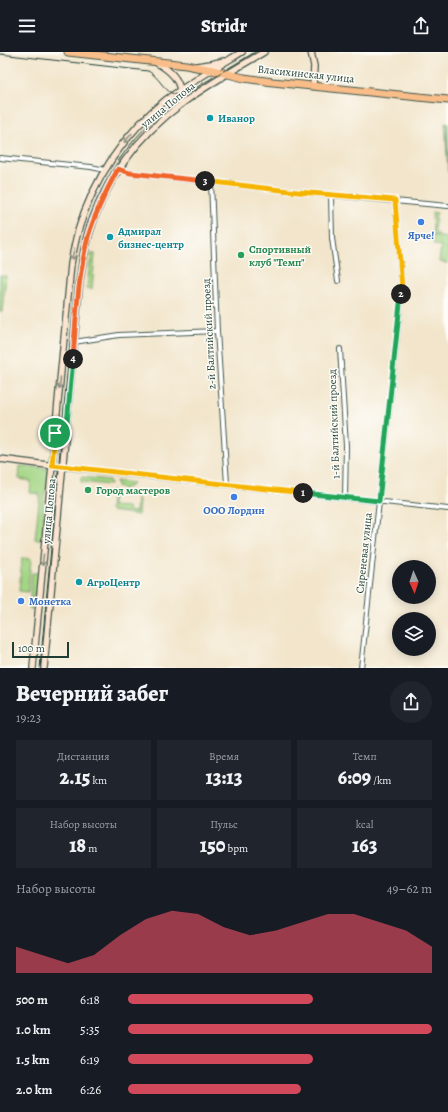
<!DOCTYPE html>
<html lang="ru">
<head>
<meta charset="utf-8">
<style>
  :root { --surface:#171b24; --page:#20242c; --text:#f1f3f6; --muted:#9ea1a6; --accent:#d1495b }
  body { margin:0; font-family:Alegreya,serif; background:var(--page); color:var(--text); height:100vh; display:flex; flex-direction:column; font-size:15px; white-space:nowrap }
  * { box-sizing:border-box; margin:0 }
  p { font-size:13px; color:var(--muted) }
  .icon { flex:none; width:22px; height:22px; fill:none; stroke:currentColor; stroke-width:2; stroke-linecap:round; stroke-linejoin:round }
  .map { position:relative; height:616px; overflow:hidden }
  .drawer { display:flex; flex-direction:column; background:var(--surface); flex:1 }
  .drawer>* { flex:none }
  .needle { width:26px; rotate:177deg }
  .tools { position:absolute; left:392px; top:508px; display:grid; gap:8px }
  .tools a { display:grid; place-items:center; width:44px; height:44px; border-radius:50%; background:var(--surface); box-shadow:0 2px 10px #0003; font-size:20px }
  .scale { position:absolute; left:12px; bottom:10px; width:57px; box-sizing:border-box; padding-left:4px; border:2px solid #1f3d34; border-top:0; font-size:11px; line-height:14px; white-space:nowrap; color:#1f3d34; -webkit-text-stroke:3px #fdfcf7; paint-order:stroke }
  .pin { position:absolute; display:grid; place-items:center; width:34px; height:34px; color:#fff; margin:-17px; border:2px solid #fff; border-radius:50%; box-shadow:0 1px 4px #0007 }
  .km { position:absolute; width:20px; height:20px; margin:-10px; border-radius:50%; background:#222; color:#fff; font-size:11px; line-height:20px; text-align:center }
  .round { display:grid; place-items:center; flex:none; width:42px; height:42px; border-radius:21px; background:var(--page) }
  .summary { display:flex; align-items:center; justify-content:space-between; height:68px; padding:0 16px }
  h1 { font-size:22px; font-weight:800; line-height:30px }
  .figures { display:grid; grid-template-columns:repeat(3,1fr); gap:6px; height:68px; padding:4px 16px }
  .figures div { display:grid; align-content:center; border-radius:0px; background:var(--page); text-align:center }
  .figures b { font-size:20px; font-weight:800 }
  .figures small { font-size:11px; font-weight:400 }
  .figures p { font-size:11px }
  .chart { height:112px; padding:8px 16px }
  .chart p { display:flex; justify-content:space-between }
  .chart svg { width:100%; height:72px; margin-top:4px; fill:var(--accent); opacity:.7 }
  ul { padding:0 16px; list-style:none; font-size:13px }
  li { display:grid; grid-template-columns:64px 48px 1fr; align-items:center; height:30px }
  li i { height:10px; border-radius:5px; background:var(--accent) }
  header { display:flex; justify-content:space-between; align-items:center; height:52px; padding:0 16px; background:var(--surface); font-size:18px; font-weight:800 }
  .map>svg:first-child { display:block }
  .green { fill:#a3d584; stroke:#61895c }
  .forest { fill:#82b672; stroke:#507a53 }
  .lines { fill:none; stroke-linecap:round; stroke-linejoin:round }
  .minor-casing { stroke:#3f564b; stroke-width:6 }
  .secondary-casing { stroke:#3f564b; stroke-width:8 }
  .trunk-casing { stroke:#3f564b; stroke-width:9 }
  .minor { stroke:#fff; stroke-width:4 }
  .secondary { stroke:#fce5d0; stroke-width:5.5 }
  .trunk { stroke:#f8bd89; stroke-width:7 }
  .tram { stroke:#1f3d34; stroke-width:1 }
  .oneway { stroke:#8e9182 }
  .split-1-casing { stroke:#fff; stroke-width:8 }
  .split-2-casing { stroke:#fff; stroke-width:8 }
  .split-3-casing { stroke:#fff; stroke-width:8 }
  .split-4-casing { stroke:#fff; stroke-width:8 }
  .split-5-casing { stroke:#fff; stroke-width:8 }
  .split-1 { stroke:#f5b400; stroke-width:5 }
  .split-2 { stroke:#22a559; stroke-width:5 }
  .split-3 { stroke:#f5b400; stroke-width:5 }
  .split-4 { stroke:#f0652b; stroke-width:5 }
  .split-5 { stroke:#22a559; stroke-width:5 }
  .culture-dot { fill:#0f9aa8; stroke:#fdfcf7; stroke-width:1.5 }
  .shop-dot { fill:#3f7fe0; stroke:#fdfcf7; stroke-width:1.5 }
  .leisure-dot { fill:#2e9e5b; stroke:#fdfcf7; stroke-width:1.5 }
  .labels { text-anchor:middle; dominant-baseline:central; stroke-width:3; stroke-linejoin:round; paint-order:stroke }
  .street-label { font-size:11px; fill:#1f3d34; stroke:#fdfcf7 }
  .culture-label { font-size:11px; font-weight:bold; fill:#0d838f; stroke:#fdfcf7; text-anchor:start }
  .shop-label { font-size:11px; font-weight:bold; fill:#366cbe; stroke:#fdfcf7 }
  .leisure-label { font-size:11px; font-weight:bold; fill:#27864d; stroke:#fdfcf7; text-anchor:start }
</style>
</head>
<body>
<header><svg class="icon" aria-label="menu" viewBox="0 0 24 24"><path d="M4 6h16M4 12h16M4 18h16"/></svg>Stridr<svg class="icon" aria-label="share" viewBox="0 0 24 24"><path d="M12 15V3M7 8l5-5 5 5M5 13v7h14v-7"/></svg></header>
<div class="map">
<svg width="448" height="616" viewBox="0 0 448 616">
  <rect width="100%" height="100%" fill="#fdfcf7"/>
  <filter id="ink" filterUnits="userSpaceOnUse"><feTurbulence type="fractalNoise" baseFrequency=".025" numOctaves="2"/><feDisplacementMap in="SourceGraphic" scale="8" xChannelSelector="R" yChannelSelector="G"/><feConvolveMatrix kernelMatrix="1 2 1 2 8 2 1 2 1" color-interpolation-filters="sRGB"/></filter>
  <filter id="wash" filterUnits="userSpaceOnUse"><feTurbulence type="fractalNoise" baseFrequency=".012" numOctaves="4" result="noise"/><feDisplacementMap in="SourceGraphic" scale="16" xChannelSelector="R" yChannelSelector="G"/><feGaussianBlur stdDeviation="0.9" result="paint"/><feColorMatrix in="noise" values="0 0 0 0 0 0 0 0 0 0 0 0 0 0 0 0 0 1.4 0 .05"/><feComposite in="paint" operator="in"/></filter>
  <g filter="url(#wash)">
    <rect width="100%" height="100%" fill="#f2e5cb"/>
    <path class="green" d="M432,160L437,161L435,165L436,169C433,174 434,180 439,184L433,183Z
      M433,184L448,186V211L439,210L441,194L434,193Z
      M91,202H95L92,237L87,236Z
      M0,223L6,224L2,260H0Z
      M20,414L46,416L49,421L48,434L44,442L43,459L45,468L42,487H35L40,442L30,441L31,429L19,427Z
      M81,425L109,428L110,433L81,430Z
      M116,429L133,431L131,434L123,437L117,434Z
      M112,437L113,440L112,454L128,455V459L136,460L137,446L139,447L138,463L112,459L110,457Z
      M22,506L31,507L28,540L19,539Z
      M32,521H37L40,523L38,541H34L32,557H29Z"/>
    <path class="forest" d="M445,71L448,72V120Z"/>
  </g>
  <g filter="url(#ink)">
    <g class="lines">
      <g class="minor-casing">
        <path id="minor" d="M0,106L91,115L105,118
          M118,117L130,121L298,140L448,154
          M211,130L217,279L227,432
          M331,143L332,186L338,229
          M74,290L119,283L217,279
          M340,297L346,394L345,445
          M63,415L448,457
          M361,616L402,237L395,149"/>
      </g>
      <g class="secondary-casing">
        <path id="secondary" d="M311,0L314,14L313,34
          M157,11C168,17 178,25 180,38
          M197,14L211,12L224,9
          M0,407L63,415
          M33,616L71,212C73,201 75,190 78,179C93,128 125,80 167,47C191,30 217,15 242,0
          M44,616L79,237C81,219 84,201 89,183C105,128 137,84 184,50C209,32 237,16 264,0"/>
      </g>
      <g class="trunk-casing">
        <path id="trunk" d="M68,0L186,13L212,18L244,26L273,30L448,48"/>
      </g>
      <use href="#minor" class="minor"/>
      <use href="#secondary" class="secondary"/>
      <use href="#trunk" class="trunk"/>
      <path class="tram" d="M0,2L148,19C162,26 166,48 185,42
        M40,616L75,236C78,218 79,200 84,182C99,131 130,83 173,52C199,32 228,17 255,0"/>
    </g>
    <defs><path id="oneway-shaft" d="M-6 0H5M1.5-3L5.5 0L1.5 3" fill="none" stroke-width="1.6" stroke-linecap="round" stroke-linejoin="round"/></defs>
    <g class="oneway">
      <use href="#oneway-shaft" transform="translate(128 86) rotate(130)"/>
      <use href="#oneway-shaft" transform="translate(73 202) rotate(101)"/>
      <use href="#oneway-shaft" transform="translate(60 331) rotate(96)"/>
      <use href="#oneway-shaft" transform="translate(43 508) rotate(95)"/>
    </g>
  </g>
  <g class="lines" filter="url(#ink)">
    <g class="split-1-casing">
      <path id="split-1" d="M55,381L52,413L303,441"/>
    </g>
    <g class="split-2-casing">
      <path id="split-2" d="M303,441L379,449L401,242"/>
    </g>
    <g class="split-3-casing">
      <path id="split-3" d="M205,129L298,140L395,148L402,236L401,242"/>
    </g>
    <g class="split-4-casing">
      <path id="split-4" d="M73,307C76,266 78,224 88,185C95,161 106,139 118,117L130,121L205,129"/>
    </g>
    <g class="split-5-casing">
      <path id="split-5" d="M55,381L66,382L73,307"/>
    </g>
    <use href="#split-1" class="split-1"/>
    <use href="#split-2" class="split-2"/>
    <use href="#split-3" class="split-3"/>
    <use href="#split-4" class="split-4"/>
    <use href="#split-5" class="split-5"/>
  </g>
  <g class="culture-dot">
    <circle cx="210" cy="66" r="4"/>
    <circle cx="110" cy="185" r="4"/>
    <circle cx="79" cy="530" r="4"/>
  </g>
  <g class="shop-dot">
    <circle cx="421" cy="170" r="4"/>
    <circle cx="234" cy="445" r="4"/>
    <circle cx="21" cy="549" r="4"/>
  </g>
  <g class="leisure-dot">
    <circle cx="241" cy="203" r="4"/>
    <circle cx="88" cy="438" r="4"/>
  </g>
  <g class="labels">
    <g class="street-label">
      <text transform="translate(306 22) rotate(6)">Власихинская улица</text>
      <text transform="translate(168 53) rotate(-39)">улица Попова</text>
      <text transform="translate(209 282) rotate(-93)">2-й Балтийский проезд</text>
      <text transform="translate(334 372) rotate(-92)">1-й Балтийский проезд</text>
      <text transform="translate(49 459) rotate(-85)">улица Попова</text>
      <text transform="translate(364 501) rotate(-84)">Сиреневая улица</text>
    </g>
    <g class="culture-label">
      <text x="218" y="66">Иванор</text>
      <text x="118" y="179">Адмирал<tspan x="118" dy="13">бизнес-центр</tspan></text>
      <text x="87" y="530">АгроЦентр</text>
    </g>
    <g class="shop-label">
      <text x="421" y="183">Ярче!</text>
      <text x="234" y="458">ООО Лордин</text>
      <text x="29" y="549" text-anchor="start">Монетка</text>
    </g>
    <g class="leisure-label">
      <text x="249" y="197">Спортивный<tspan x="249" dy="13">клуб "Темп"</tspan></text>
      <text x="96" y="438">Город мастеров</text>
    </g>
  </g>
</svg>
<div class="tools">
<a><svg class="needle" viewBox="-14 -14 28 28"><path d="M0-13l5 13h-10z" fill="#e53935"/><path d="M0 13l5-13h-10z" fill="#9ea1a6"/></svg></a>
<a><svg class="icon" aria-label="layers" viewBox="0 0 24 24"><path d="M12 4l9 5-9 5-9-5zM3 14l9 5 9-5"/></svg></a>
</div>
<div class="scale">100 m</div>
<div class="pin" style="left:55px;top:381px;background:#1e9e55"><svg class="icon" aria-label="arrive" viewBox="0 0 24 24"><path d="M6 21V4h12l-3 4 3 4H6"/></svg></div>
<b class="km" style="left:303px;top:441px">1</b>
<b class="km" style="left:401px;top:242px">2</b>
<b class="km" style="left:205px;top:129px">3</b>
<b class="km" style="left:73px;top:307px">4</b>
</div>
<section class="drawer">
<div class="summary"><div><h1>Вечерний забег</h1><p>19:23</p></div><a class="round"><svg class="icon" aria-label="share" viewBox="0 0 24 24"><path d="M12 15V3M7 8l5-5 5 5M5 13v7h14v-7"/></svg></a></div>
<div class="figures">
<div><p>Дистанция</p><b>2.15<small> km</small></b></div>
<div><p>Время</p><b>13:13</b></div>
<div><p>Темп</p><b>6:09<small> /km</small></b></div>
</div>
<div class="figures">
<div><p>Набор высоты</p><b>18<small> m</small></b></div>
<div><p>Пульс</p><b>150<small> bpm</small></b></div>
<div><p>kcal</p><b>163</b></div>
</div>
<div class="chart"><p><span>Набор высоты</span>49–62 m</p>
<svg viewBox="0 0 160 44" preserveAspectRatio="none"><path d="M0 44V28L10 33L20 38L30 33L40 21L50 11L60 6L70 8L80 16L90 21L100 18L110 13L120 8L130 8L140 13L150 18L160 28V44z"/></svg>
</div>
<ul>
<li><b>500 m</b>6:18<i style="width:61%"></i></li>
<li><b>1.0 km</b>5:35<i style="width:100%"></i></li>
<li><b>1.5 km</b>6:19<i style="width:61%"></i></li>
<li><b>2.0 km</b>6:26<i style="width:57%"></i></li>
</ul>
</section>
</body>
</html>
